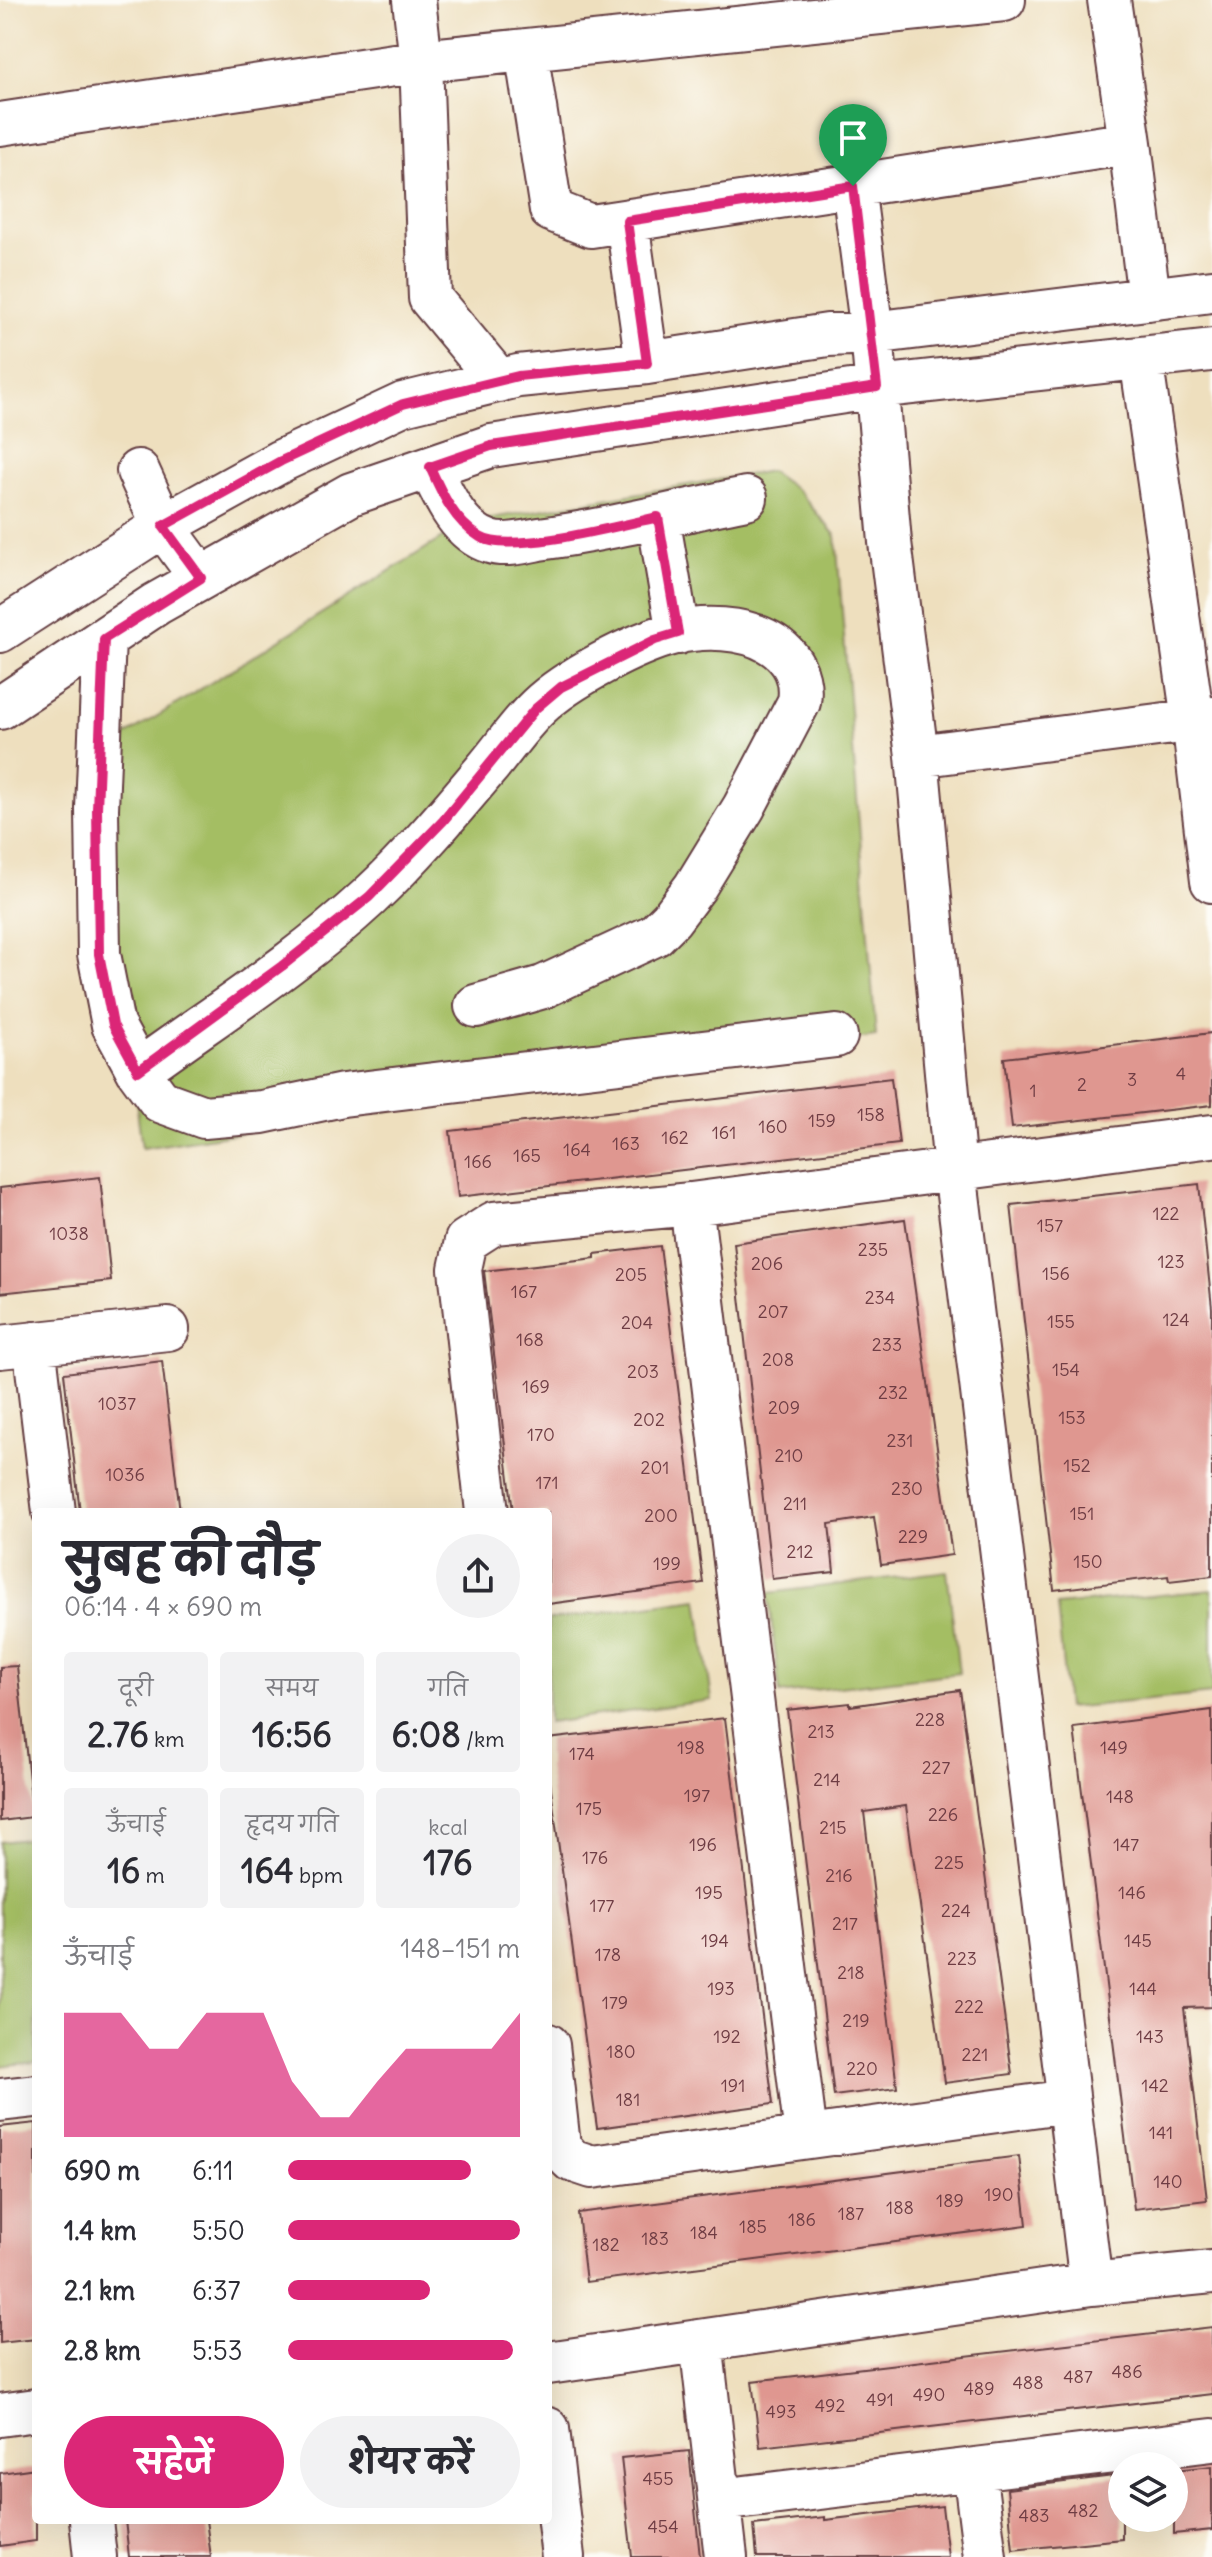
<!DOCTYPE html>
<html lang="hi">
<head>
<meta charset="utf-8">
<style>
  :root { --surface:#fff; --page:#f2f2f3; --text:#2b2b33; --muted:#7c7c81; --accent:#db2777 }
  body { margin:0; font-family:Delius,"Playpen Sans Deva",sans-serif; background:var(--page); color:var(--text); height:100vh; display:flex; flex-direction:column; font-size:30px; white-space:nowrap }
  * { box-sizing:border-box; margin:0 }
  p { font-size:26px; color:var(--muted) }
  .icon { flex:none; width:44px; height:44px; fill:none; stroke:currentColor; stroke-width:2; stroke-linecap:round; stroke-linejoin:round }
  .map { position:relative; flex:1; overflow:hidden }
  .side { position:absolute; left:32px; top:1508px; width:520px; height:1016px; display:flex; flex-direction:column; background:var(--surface); border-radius:8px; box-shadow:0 8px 32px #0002 }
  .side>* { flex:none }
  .controls { position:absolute; left:1108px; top:2452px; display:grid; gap:16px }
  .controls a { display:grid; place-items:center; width:80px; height:80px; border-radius:50%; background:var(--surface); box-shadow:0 8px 32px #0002; font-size:40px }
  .pin { position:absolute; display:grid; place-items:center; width:68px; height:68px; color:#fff; margin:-82px -34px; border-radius:50% 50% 50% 0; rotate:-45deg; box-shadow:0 0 8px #0007 }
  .pin .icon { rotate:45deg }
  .round { display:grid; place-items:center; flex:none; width:84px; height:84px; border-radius:42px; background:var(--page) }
  .headline { display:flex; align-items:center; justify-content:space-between; height:136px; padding:0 32px }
  h1 { font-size:44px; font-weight:700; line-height:60px }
  .figures { display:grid; grid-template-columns:repeat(3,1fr); gap:12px; height:136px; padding:8px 32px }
  .figures div { display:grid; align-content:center; border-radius:8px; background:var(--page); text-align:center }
  .figures b { font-size:34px; font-weight:700 }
  .figures small { font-size:22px; font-weight:400 }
  .figures p { font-size:22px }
  .chart { height:224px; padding:16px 32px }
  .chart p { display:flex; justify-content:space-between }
  .chart svg { width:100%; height:144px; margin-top:8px; fill:var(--accent); opacity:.7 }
  .action { display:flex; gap:16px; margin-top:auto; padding:16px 32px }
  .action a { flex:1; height:92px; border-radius:48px; background:var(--accent); color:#fff; font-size:32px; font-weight:700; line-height:92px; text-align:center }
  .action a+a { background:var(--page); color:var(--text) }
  ul { padding:0 32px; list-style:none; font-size:26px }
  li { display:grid; grid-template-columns:128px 96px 1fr; align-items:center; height:60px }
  li i { height:20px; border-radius:10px; background:var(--accent) }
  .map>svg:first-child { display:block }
  .green { fill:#a4be64; stroke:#776e48; stroke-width:2 }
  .building { fill:#df9790 }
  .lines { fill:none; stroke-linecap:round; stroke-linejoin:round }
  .minor-casing { stroke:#633c41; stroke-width:46 }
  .minor { stroke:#fff; stroke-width:42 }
  .route-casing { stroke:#fff; stroke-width:16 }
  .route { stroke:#db2777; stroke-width:10 }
  .labels { text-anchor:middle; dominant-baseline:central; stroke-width:6; stroke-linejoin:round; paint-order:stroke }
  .number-label { font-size:18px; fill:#6f3d44 }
</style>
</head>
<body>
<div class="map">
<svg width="1212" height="2557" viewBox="0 0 1212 2557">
  <rect width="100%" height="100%" fill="#fdfcf7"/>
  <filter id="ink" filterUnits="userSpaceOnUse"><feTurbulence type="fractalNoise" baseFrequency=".0125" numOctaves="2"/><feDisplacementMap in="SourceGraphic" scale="16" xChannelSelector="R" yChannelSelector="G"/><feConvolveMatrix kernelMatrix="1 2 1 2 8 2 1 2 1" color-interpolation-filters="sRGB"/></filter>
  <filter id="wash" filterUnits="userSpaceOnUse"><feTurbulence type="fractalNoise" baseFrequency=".006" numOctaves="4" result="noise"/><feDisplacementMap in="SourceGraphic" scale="32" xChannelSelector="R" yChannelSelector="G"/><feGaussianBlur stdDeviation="1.8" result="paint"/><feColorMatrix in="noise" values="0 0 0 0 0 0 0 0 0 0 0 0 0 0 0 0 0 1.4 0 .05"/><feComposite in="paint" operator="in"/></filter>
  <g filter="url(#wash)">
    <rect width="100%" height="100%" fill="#eedfbe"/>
    <path class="green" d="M770,471L799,492L836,536L876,1036L142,1148L92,757L468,522Z
      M947,1571L959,1673L780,1694L768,1593Z
      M1212,1590V1694L1067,1708L1057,1605Z
      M698,1599L712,1700L548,1723V1620Z
      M36,1838V2062L0,2066V1842Z"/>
    <g id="blocks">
      <path class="building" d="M1212,1033V1105L1012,1128L1004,1058Z
        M891,1078L899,1144L458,1197L450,1131Z
        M100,1177L111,1281L0,1293V1188Z
        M1199,1184L1212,1308V1576L1169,1581L1168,1576L1054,1590L1011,1205Z
        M905,1219L952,1555L881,1565L874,1517L829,1524L834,1572L772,1579L734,1243Z
        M660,1246L703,1583L548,1604V1512H513L484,1271L595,1258V1254Z
        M162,1361L180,1512H80L64,1373Z
        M17,1666L33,1817L0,1821V1667Z
        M960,1690L1012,2074L945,2083L906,1806L864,1812L897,2088L834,2096L787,1710L850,1703V1706Z
        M1212,1710V2007L1184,2008L1207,2200L1134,2209L1074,1728Z
        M725,1718L773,2104L597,2128L548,1767V1739Z
        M36,2123V2339L0,2343V2127Z
        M1019,2156L1027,2225L586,2282L578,2213Z
        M1212,2327V2394L760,2447L752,2381Z
        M689,2451L700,2557H632L621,2458Z
        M1212,2466V2530L1174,2534V2470Z
        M36,2468V2541L0,2546V2473Z
        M1122,2475V2539L1013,2550L1007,2489Z
        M942,2506L948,2557H757L754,2525L825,2517V2520Z
        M125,2520H206L211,2557H129Z"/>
    </g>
  </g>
  <g filter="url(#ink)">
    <use href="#blocks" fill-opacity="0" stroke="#633c41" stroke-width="2"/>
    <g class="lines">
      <g class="minor-casing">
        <path id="minor" d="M414,0L421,61L430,298L499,381
          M1109,0L1130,143L1149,299
          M526,50L551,210L591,226L1130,143
          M0,124L421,61L1004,0
          M853,186L872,333L890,542L917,756L955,1170L1091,2284
          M627,221L647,363
          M1141,358L1193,720L1212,881
          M430,467C443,495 458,532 490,542C505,547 524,542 539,539C609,530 677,512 746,498
          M138,471L163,526L201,578
          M658,517L678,633
          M0,631L163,526L281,461L403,404L518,376L647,363L828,335L872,333L1212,291
          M104,639L97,809L99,954L113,1025L138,1071L160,1101L204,1117L262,1112L343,1095L836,1036
          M0,708L156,604L351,494L491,446L877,387L1212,350
          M917,756L1212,718
          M138,1071C215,1015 299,962 369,897C412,857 450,812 487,768C504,748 519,725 538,707C567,679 635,643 675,633C704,626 743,627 769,642C792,655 803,677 799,702L744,807L695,887L671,919L655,935L543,987L476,1006
          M691,1204L806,2136
          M34,1343L54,1512
          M0,1347L168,1329
          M487,1512L460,1269L466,1241L494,1223L691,1204L1212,1136
          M548,2045L559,2146L571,2160L592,2167L1068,2101
          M0,2100L36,2096
          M701,2342L726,2557
          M548,2363L1091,2284L1212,2272
          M0,2415L36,2410
          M548,2429L563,2557
          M974,2469L985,2557
          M720,2500L1212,2440
          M91,2520L95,2557"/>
      </g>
      <use href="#minor" class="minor"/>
    </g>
  </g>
  <g class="lines" filter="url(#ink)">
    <g class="route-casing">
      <path id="route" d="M853,186L877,387L491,446L430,467C442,494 454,521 480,537C509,555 622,525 658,517L678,633L655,640L561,687L535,709L443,821L369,897L282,966L138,1071L113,1025L99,954L97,809L104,639L201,578L163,526L281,461L403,404L518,376L647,363L627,221Z"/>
    </g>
    <use href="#route" class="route"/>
  </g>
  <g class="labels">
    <g class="number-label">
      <text x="1181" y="1073">4</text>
      <text x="1132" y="1079">3</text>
      <text x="1082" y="1084">2</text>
      <text x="1033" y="1090">1</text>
      <text x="871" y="1114">158</text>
      <text x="822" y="1120">159</text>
      <text x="773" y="1126">160</text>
      <text x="724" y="1132">161</text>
      <text x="675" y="1137">162</text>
      <text x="626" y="1143">163</text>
      <text x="577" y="1149">164</text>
      <text x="527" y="1155">165</text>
      <text x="478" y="1161">166</text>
      <text x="1166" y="1213">122</text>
      <text x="1050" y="1225">157</text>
      <text x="69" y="1233">1038</text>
      <text x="873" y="1249">235</text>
      <text x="1171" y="1261">123</text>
      <text x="767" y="1263">206</text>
      <text x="1056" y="1273">156</text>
      <text x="631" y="1274">205</text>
      <text x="524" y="1291">167</text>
      <text x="880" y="1297">234</text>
      <text x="773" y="1311">207</text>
      <text x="1176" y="1319">124</text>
      <text x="1061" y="1321">155</text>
      <text x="637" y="1322">204</text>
      <text x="530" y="1339">168</text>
      <text x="887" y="1344">233</text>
      <text x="778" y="1359">208</text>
      <text x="1066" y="1369">154</text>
      <text x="643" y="1371">203</text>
      <text x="536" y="1386">169</text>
      <text x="893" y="1392">232</text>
      <text x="117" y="1403">1037</text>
      <text x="784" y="1407">209</text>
      <text x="1072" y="1417">153</text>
      <text x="649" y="1419">202</text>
      <text x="541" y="1434">170</text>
      <text x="900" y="1440">231</text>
      <text x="789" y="1455">210</text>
      <text x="1077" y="1465">152</text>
      <text x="655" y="1467">201</text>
      <text x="125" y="1474">1036</text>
      <text x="547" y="1482">171</text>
      <text x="907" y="1488">230</text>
      <text x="795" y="1503">211</text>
      <text x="1082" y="1513">151</text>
      <text x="661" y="1515">200</text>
      <text x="913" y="1536">229</text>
      <text x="800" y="1551">212</text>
      <text x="1088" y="1561">150</text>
      <text x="667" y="1563">199</text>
      <text x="930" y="1719">228</text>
      <text x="821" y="1731">213</text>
      <text x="691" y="1747">198</text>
      <text x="1114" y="1747">149</text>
      <text x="582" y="1753">174</text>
      <text x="936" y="1767">227</text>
      <text x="827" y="1779">214</text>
      <text x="697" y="1795">197</text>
      <text x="1120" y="1796">148</text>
      <text x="589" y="1808">175</text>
      <text x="943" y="1814">226</text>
      <text x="833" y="1827">215</text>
      <text x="703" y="1844">196</text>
      <text x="1126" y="1844">147</text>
      <text x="595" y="1857">176</text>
      <text x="949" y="1862">225</text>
      <text x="839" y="1875">216</text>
      <text x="709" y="1892">195</text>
      <text x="1132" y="1892">146</text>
      <text x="602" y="1905">177</text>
      <text x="956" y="1910">224</text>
      <text x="845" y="1923">217</text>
      <text x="715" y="1940">194</text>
      <text x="1138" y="1940">145</text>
      <text x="608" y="1954">178</text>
      <text x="962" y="1958">223</text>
      <text x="851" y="1972">218</text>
      <text x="721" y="1988">193</text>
      <text x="1143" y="1988">144</text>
      <text x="615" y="2002">179</text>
      <text x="969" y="2006">222</text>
      <text x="856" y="2020">219</text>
      <text x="727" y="2036">192</text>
      <text x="1150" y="2036">143</text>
      <text x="621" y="2051">180</text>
      <text x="975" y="2054">221</text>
      <text x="862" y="2068">220</text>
      <text x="733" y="2085">191</text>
      <text x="1155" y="2085">142</text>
      <text x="628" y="2099">181</text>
      <text x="1161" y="2132">141</text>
      <text x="1168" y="2181">140</text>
      <text x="999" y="2194">190</text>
      <text x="950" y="2200">189</text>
      <text x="900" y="2207">188</text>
      <text x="851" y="2213">187</text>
      <text x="802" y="2219">186</text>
      <text x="753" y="2226">185</text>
      <text x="704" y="2232">184</text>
      <text x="655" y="2238">183</text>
      <text x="606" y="2244">182</text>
      <text x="1127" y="2371">486</text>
      <text x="1078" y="2376">487</text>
      <text x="1028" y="2382">488</text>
      <text x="979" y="2388">489</text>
      <text x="929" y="2394">490</text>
      <text x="880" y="2399">491</text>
      <text x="830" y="2405">492</text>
      <text x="781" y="2411">493</text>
      <text x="658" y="2478">455</text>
      <text x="1083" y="2510">482</text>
      <text x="1034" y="2515">483</text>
      <text x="663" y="2526">454</text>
    </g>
  </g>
</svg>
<div class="controls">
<a><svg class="icon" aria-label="layers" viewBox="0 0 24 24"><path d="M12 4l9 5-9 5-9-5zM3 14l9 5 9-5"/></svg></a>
</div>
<div class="pin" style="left:853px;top:186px;background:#1e9e55"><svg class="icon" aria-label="arrive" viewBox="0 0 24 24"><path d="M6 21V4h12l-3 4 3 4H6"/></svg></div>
<section class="side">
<div class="headline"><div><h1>सुबह की दौड़</h1><p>06:14 · 4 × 690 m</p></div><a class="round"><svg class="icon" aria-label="share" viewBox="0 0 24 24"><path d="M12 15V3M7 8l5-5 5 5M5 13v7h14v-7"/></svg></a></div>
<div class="figures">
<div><p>दूरी</p><b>2.76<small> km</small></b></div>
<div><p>समय</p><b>16:56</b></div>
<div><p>गति</p><b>6:08<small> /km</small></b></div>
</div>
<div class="figures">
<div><p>ऊँचाई</p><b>16<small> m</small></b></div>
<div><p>हृदय गति</p><b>164<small> bpm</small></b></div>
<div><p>kcal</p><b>176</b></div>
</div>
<div class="chart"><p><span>ऊँचाई</span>148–151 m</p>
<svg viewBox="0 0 160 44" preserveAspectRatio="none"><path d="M0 44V6L10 6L20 6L30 17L40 17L50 6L60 6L70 6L80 27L90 38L100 38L110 27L120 17L130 17L140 17L150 17L160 6V44z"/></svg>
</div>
<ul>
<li><b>690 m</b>6:11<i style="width:79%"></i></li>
<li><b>1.4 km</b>5:50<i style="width:100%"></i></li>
<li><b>2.1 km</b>6:37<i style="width:61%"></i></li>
<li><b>2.8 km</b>5:53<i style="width:97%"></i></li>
</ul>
<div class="action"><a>सहेजें</a><a>शेयर करें</a></div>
</section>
</div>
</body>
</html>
